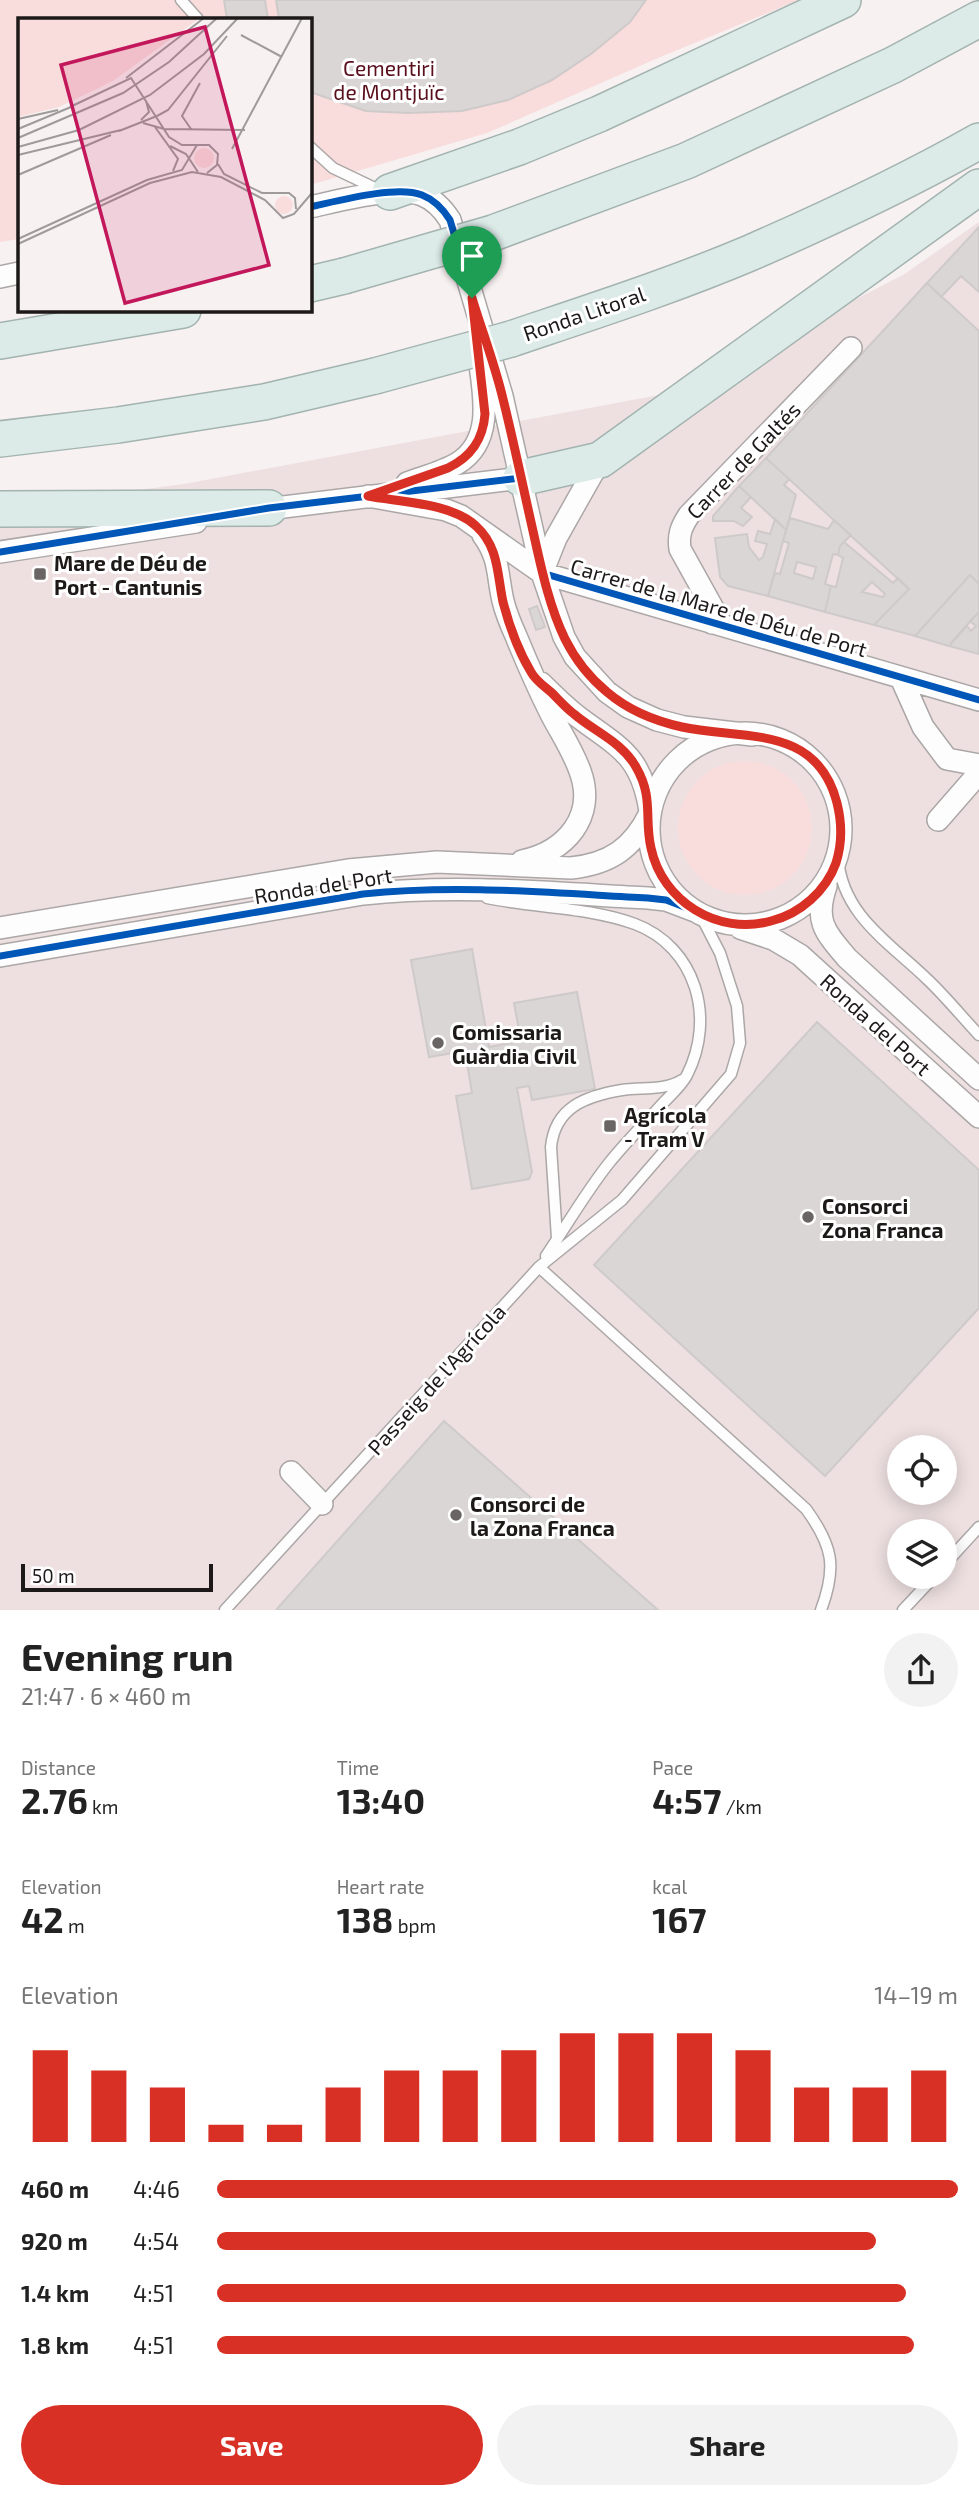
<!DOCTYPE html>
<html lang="en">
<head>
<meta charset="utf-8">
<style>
  :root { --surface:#fff; --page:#f2f2f2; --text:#222; --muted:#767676; --accent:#d93025 }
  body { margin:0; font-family:"Exo 2",sans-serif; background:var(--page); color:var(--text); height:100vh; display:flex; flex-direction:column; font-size:26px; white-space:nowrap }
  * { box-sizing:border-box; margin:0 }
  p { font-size:23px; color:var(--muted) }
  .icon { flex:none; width:38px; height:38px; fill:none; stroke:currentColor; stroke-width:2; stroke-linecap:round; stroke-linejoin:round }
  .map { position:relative; height:1610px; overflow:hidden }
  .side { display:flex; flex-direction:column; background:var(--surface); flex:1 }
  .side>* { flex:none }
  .controls { position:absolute; left:887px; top:1435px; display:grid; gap:14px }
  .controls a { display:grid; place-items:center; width:70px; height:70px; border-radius:50%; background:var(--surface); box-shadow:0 4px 18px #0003; font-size:35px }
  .scale { position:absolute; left:21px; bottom:18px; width:192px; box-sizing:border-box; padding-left:7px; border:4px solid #1d1919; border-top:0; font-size:19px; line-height:24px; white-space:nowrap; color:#1d1919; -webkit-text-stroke:5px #fff; paint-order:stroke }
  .pin { position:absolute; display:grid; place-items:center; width:60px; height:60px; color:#fff; margin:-72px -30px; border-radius:50% 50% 50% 0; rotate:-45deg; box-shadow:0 0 7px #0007 }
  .pin .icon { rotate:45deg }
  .round { display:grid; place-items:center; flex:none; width:74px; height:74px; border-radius:37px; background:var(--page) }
  .summary { display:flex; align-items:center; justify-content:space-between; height:119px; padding:0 21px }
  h1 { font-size:38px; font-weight:700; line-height:52px }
  .stats { display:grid; grid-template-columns:repeat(3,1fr); gap:10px; height:119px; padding:7px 21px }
  .stats div { display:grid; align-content:center }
  .stats b { font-size:35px; font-weight:700 }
  .stats small { font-size:19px; font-weight:400 }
  .stats p { font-size:19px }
  .chart { height:196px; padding:14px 21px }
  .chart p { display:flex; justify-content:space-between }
  .chart svg { width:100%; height:126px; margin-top:7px; stroke:var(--accent); stroke-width:6 }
  .primary-button { display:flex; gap:14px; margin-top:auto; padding:14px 21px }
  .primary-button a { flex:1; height:80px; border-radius:42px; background:var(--accent); color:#fff; font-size:28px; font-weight:700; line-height:80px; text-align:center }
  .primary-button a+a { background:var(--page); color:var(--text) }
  ul { padding:0 21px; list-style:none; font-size:23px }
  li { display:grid; grid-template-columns:112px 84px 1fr; align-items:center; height:52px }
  li i { height:18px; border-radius:9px; background:var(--accent) }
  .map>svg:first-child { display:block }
  .built { fill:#eee0e0; fill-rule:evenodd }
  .green { fill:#f9dcdc }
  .building { fill:#dbd6d6; stroke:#cfcaca; stroke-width:2; fill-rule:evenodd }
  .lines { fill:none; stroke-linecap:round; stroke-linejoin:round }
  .service-casing { stroke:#aca7a7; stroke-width:13 }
  .minor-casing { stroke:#aca7a7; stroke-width:24 }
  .trunk-casing { stroke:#a3b4b0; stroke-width:38 }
  .service { stroke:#fefdfd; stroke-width:10 }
  .minor { stroke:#fefdfd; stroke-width:21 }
  .trunk { stroke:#dceae8; stroke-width:35 }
  .trunk-bridge-casing { stroke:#a3b4b0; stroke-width:38; stroke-linecap:butt }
  .trunk-bridge { stroke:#dceae8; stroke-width:35 }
  .cycleway-casing { stroke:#fff; stroke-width:11 }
  .cycleway { stroke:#0057b8; stroke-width:7 }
  .route-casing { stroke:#fff; stroke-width:14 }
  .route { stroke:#d93025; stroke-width:9 }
  .poi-dot { fill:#6a6565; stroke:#fff; stroke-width:2.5 }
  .labels { text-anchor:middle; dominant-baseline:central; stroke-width:6; stroke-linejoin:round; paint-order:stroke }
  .park-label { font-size:21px; fill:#590e1b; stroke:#fff }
  .street-label { font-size:21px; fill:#1d1919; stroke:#fff }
  .poi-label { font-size:21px; font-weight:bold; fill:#1d1919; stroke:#fff; text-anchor:start }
  .inset-road { fill:none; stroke:#a09b9b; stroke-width:2 }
  .view { fill:#c2185b; fill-opacity:0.15; stroke:#c2185b; stroke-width:3.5 }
  .inset-edge { fill:none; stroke:#1d1919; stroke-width:3.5 }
</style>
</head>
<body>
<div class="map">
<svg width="979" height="1610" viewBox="0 0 979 1610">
  <rect width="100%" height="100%" fill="#f8f1f1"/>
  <path class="built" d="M979,222V1610H0V508L184,484L675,392L903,275ZM900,1447H945V1493H900ZM900,1531H945V1577H900Z"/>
  <path class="green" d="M0,0H799L658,58L487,133L310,185V19H19V239L0,242Z
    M678 828a67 67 0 1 1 134 0a67 67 0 1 1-134 0Z"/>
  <path class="building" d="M224,0H265L268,19H227Z
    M276,0H646L630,22L591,54L552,80L508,100L462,111L408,113L366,111L310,92V19H279Z
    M979,227V292L961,276L941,297L927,283Z
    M927,283L979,331V584L970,575L915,636L874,625L909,589L766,458Z
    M766,458L789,479L784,485L796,495L786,530L739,486Z
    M739,486L751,497L741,508L752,517L743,526L734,521H713V516Z
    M790,518L828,529L834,520L851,535L840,546L838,555L833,554L825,584L831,586L825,612L768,596L775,573L780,574L789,543L783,541ZM797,562L816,567L813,579L794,573Z
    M775,519L786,530L768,596L728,586L720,577L715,538L747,534L749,547L759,560L763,557L767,544L755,541L758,531L770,534Z
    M844,542L893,583L898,578L909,589L874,625L825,612L831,586L836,587L843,558L838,555L840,546ZM872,582L885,594L883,597L862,592Z
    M970,575L979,584V612L956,637L949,646L915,636Z
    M537,606L545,627L536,630L529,609Z
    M979,612V654L949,646L967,626L971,631L976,626L970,621Z
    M472,949L489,1047L521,1041L514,1003L577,992L595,1089L532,1100L529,1086L517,1088L532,1172L529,1179L472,1189L456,1096L472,1093L465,1051L429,1057L411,960Z
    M817,1022L979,1170V1308L825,1476L594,1265Z
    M444,1421L658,1610H276Z"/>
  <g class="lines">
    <g class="service-casing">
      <path id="service" d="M181,0L198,19
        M310,147L333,168L377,189
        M838,858C842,915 890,943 928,980C946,997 962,1017 979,1035
        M487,898C536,908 588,907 635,924C696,947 716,1018 687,1075C682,1085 671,1095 663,1103C645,1123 626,1142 609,1163C586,1192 567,1225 546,1256
        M557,1238L551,1147C555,1107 586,1096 622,1090C642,1087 664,1091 682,1080
        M539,1267L806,1509C833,1546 837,1567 821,1610
        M945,1564L979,1527
        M225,1610L539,1267L622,1200L731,1074L740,1043L737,1006L720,953L703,920L695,911
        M903,1610L934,1577"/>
    </g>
    <g class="minor-casing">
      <path id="minor" d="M310,207C338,201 396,185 422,195C435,200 443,209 450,220L502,396L542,573L564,637L575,657L607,692L628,707L657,720L684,727L752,735
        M0,277L19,273
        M407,483C423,477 443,472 458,463C497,439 482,387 478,350
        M368,496L446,510L461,516L542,573L979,700
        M259,510L521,478
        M483,535C500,558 497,575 503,601C506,613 511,625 516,636C527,663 538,688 551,714C561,733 573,751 580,771C597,817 565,852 522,861
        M0,552L196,522
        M542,573L556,538L600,460
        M712,623L715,612L680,549C678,535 681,527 689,515L851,348
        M901,678L923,727L947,759L979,765
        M541,683C552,694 564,706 577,716C619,748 641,754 650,811
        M649 829a96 96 0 1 1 192 0a96 96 0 1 1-192 0Z
        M938,820L979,773
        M826,886C814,921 825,932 847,958L979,1079
        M0,928L348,870L437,862L571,868C610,864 633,848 650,813
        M740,928L773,939L800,955L979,1117
        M0,956L363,894C458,884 553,893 648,898L666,900L695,911
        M291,1472L322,1504"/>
    </g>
    <g class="trunk-casing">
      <path id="trunk" d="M390,192L519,147L599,114L843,0
        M493,233L686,161L893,65L979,19
        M310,284L344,276
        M511,339C591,312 672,286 750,253C828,219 905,183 979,141
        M0,341L183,310
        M0,439L118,425L264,402L375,376
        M521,478L600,460L979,187
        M0,509L269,508"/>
    </g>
    <use href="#service" class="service"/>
    <use href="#minor" class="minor"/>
    <use href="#trunk" class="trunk"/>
    <g class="trunk-bridge-casing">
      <path id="trunk-bridge" d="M344,276L493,233
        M375,376L511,339"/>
    </g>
    <use href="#trunk-bridge" class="trunk-bridge"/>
    <g class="cycleway-casing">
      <path id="cycleway" d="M310,207C338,201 396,185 422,195C435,200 443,209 450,220L502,396L542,573L979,700
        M0,552L269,508L521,478
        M0,956L363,894C458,884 553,893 648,898L666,900L695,911"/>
    </g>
    <use href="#cycleway" class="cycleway"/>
  </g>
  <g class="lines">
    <g class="route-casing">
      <path id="route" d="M472,298C482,331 495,365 503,399C514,443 523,487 533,531C541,567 549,606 565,639C575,659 590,678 607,692C628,710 655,721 682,727C743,740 817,724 837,803C842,823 842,844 836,863C826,891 800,914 771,921C718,936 662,901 651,848C644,818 654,798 636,767C622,742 595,732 574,714C566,708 559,700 552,693C545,687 535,680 531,672C519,652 509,625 503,602C497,574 499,547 476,526C452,503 400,502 368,496L448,468C471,457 483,440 485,414Z"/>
    </g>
    <use href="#route" class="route"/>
  </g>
  <g class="poi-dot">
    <rect x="33" y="567" width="14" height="14" rx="3.5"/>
    <circle cx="438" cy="1043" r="7"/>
    <rect x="603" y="1119" width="14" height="14" rx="3.5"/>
    <circle cx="808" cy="1217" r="7"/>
    <circle cx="456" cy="1515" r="7"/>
  </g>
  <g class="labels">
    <g class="park-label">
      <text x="389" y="67">Cementiri<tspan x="389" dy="24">de Montjuïc</tspan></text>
    </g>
    <g class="street-label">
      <text transform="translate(584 313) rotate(-19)">Ronda Litoral</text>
      <text transform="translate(743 460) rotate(-46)">Carrer de Galtés</text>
      <text transform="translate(719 607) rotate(16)">Carrer de la Mare de Déu de Port</text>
      <text transform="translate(323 885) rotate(-9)">Ronda del Port</text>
      <text transform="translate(876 1024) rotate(42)">Ronda del Port</text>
      <text transform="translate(436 1379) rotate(-48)">Passeig de l'Agrícola</text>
    </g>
    <g class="poi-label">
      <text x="54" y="562">Mare de Déu de<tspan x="54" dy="24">Port - Cantunis</tspan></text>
      <text x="452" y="1031">Comissaria<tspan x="452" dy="24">Guàrdia Civil</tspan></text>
      <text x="624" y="1114">Agrícola<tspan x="624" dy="24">- Tram V</tspan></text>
      <text x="822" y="1205">Consorci<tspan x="822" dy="24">Zona Franca</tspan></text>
      <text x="470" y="1503">Consorci de<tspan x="470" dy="24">la Zona Franca</tspan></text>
    </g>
  </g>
  <g transform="translate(18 18)">
    <rect width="294" height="294" fill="#f8f1f1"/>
    <path d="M0,0H182L95,63L41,89L0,99ZM176 140a10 10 0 1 1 20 0a10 10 0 1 1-20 0ZM257 187a9 9 0 1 1 18 0a9 9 0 1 1-18 0Z" fill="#f9dcdc"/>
    <path class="inset-road" d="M223,17L264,39M108,60L186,0M52,89L113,60L151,119L164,127H179M139,98L150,92L209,18M0,101L40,92M123,102L131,94L128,83M125,105L146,111L227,112M137,109L160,141L155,153M0,111L53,89M173,111L164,98L182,65M101,113L139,98M0,120L105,75L151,44L199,0M152,128L168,136L180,154M0,129L61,112L132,77L186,36L220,0M214,131L284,0M0,137L103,112M200,146L206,156L244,175H271L277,180L278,191M0,157L93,117M0,221L129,162L164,152L179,127H191L200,136L199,147L189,155M0,226L132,165L174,154L203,159L247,182L265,200L276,196L294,175"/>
    <path class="view" d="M187,9L251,247L107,285L43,47Z"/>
    <rect width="294" height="294" class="inset-edge"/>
  </g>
</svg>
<div class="controls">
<a><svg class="icon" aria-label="locate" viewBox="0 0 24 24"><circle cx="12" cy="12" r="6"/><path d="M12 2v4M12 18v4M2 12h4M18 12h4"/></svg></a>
<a><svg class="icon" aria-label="layers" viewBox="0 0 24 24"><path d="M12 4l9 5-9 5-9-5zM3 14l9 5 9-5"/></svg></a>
</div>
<div class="scale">50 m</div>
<div class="pin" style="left:472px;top:298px;background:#1e9e55"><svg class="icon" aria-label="arrive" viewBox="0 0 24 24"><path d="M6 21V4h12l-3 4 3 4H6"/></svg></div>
</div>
<section class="side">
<div class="summary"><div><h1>Evening run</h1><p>21:47 · 6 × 460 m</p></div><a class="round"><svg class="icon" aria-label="share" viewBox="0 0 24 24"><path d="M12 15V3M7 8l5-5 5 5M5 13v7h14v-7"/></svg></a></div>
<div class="stats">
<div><p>Distance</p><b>2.76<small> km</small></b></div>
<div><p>Time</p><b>13:40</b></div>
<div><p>Pace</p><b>4:57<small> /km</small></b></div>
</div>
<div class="stats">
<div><p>Elevation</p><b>42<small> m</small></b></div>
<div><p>Heart rate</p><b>138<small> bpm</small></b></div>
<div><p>kcal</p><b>167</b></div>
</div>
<div class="chart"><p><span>Elevation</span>14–19 m</p>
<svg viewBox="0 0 160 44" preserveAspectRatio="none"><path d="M5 44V12M15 44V19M25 44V25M35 44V38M45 44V38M55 44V25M65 44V19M75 44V19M85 44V12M95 44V6M105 44V6M115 44V6M125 44V12M135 44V25M145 44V25M155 44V19"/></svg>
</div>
<ul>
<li><b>460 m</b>4:46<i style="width:100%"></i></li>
<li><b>920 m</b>4:54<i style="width:89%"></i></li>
<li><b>1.4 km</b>4:51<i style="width:93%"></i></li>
<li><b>1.8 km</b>4:51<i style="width:94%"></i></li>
</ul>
<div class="primary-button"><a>Save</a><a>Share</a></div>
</section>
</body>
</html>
